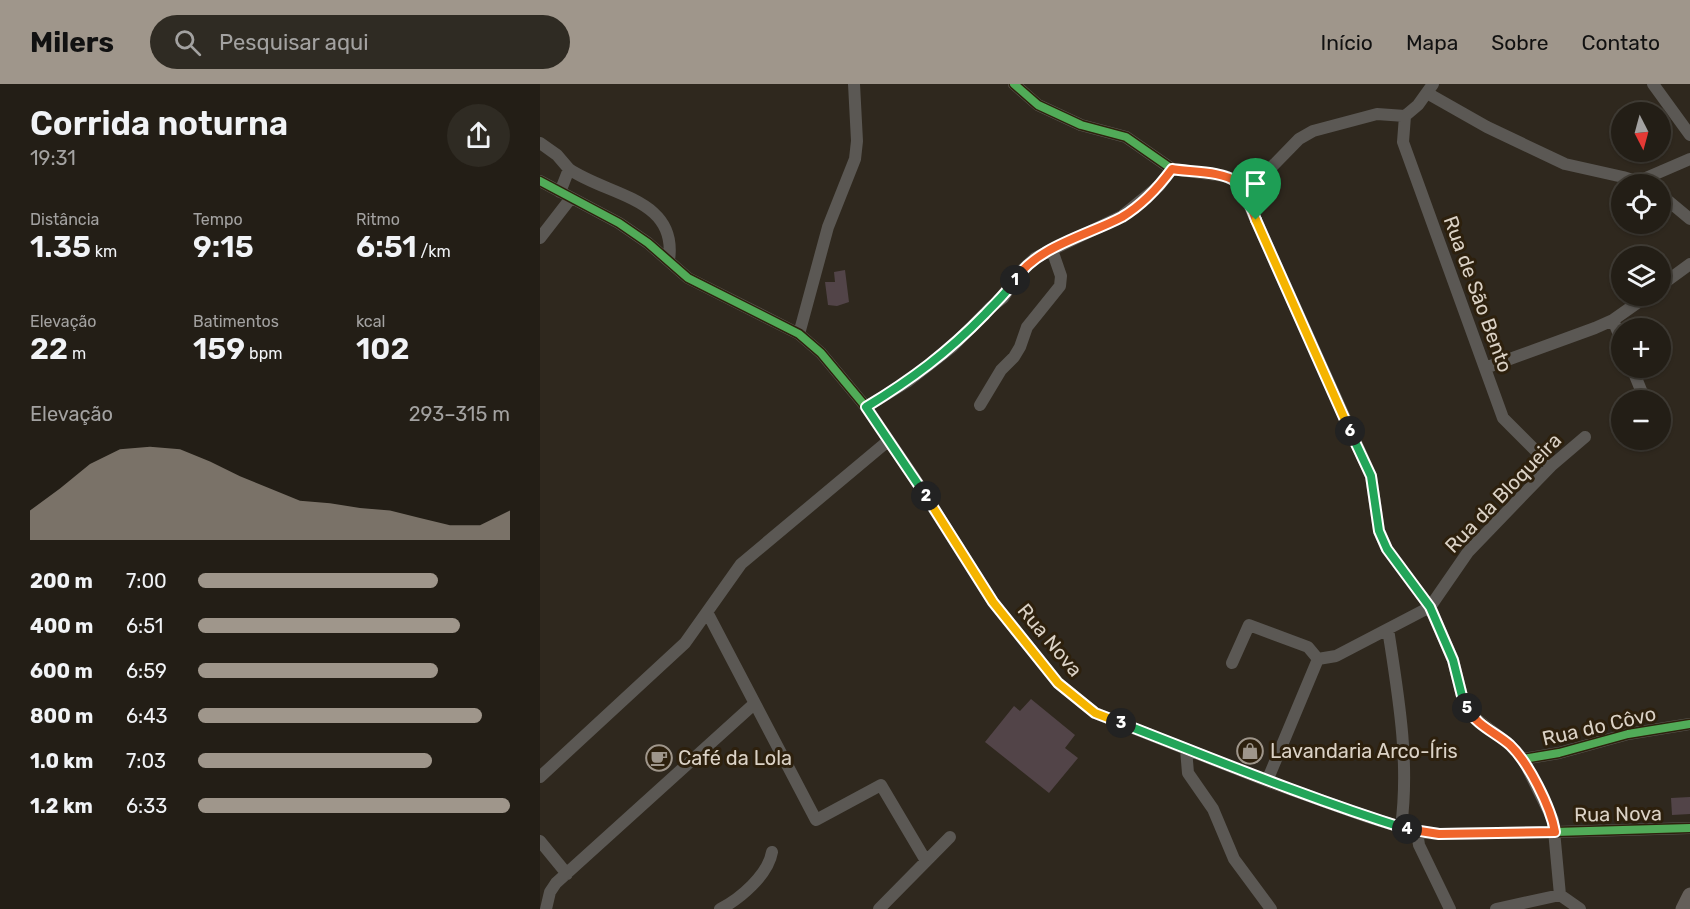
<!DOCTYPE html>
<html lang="pt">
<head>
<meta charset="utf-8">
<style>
  :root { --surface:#231e16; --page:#2f2b23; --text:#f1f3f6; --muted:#a3a2a1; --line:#403c35; --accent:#9f968b }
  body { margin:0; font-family:Rubik,sans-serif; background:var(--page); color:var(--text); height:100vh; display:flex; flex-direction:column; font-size:22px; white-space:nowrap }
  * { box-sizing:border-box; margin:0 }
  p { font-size:20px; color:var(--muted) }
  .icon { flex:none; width:33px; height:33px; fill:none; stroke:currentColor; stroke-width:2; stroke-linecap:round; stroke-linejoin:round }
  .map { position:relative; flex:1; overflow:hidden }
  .details { display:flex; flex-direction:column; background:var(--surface); width:540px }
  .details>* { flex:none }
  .needle { width:39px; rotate:174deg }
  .buttons { position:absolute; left:1071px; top:18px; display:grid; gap:12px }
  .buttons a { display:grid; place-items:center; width:60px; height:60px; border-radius:50%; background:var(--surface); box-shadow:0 2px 4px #0004,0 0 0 2px var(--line); font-size:30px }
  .pin { position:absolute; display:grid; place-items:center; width:51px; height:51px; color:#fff; margin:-62px -26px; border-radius:50% 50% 50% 0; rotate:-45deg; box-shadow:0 0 6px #0007 }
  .pin .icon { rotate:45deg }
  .km { position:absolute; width:30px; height:30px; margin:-15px; border-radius:50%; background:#222; color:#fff; font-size:16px; line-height:30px; text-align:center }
  .round { display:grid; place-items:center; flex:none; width:63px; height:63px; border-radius:32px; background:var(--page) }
  .summary { display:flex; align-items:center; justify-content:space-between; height:102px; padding:0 30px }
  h1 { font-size:33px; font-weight:600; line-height:45px }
  .stats { display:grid; grid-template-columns:repeat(3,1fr); gap:9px; height:102px; padding:6px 30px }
  .stats div { display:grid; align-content:center }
  .stats b { font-size:30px; font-weight:600 }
  .stats small { font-size:16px; font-weight:400 }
  .stats p { font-size:16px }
  .chart { height:168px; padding:12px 30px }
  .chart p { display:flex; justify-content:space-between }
  .chart svg { width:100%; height:108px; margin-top:6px; fill:var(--accent); opacity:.7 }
  ul { padding:0 30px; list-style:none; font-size:20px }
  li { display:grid; grid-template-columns:96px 72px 1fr; align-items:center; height:45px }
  li i { height:15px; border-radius:8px; background:var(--accent) }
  header { display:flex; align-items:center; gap:36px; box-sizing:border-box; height:84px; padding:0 30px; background:var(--accent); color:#111 }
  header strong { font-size:28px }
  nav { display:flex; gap:33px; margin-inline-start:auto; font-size:21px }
  .search { width:420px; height:54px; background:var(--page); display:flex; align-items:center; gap:15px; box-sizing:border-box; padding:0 21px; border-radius:33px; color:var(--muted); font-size:22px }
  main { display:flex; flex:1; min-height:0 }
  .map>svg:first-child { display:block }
  .building { fill:#524448 }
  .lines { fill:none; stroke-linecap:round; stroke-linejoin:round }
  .minor { stroke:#5b5854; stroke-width:12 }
  .major { stroke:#655f5a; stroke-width:15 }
  .cycleway-casing { stroke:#2d200d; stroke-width:11 }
  .cycleway { stroke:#51ab58; stroke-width:8 }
  .split-1-casing { stroke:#fff; stroke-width:12 }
  .split-2-casing { stroke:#fff; stroke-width:12 }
  .split-3-casing { stroke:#fff; stroke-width:12 }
  .split-4-casing { stroke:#fff; stroke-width:12 }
  .split-5-casing { stroke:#fff; stroke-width:12 }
  .split-6-casing { stroke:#fff; stroke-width:12 }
  .split-7-casing { stroke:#fff; stroke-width:12 }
  .split-1 { stroke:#f0652b; stroke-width:8 }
  .split-2 { stroke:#22a559; stroke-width:8 }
  .split-3 { stroke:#f5b400; stroke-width:8 }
  .split-4 { stroke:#22a559; stroke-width:8 }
  .split-5 { stroke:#f0652b; stroke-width:8 }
  .split-6 { stroke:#22a559; stroke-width:8 }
  .split-7 { stroke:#f5b400; stroke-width:8 }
  .labels { text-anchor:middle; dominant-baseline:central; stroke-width:6; stroke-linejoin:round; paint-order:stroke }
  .street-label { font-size:20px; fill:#dbd2c6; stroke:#2d200d }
  .poi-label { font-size:20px; fill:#dbd2c6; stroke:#2d200d; text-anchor:start }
</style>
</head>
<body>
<header>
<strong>Milers</strong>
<div class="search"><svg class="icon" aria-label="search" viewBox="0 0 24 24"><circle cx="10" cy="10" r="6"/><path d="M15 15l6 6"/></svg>Pesquisar aqui</div>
<nav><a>Início</a><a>Mapa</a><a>Sobre</a><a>Contato</a></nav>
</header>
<main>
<section class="details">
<div class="summary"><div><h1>Corrida noturna</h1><p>19:31</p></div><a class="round"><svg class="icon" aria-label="share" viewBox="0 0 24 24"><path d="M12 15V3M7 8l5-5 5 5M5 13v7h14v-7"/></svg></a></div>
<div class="stats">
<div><p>Distância</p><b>1.35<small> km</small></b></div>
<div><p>Tempo</p><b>9:15</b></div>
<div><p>Ritmo</p><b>6:51<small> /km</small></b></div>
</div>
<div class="stats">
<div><p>Elevação</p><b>22<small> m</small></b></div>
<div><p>Batimentos</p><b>159<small> bpm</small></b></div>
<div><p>kcal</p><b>102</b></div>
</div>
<div class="chart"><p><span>Elevação</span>293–315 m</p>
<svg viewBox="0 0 160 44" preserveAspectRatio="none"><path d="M0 44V32L10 23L20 13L30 7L40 6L50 7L60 12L70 18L80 23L90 28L100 29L110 31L120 32L130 35L140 38L150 38L160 32V44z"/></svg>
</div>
<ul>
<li><b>200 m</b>7:00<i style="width:77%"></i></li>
<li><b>400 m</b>6:51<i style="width:84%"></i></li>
<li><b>600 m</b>6:59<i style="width:77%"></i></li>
<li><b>800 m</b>6:43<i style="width:91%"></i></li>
<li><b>1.0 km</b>7:03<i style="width:75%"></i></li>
<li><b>1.2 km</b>6:33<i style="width:100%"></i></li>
</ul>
</section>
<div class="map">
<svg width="1150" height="825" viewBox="0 0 1150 825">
  <rect width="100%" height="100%" fill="#2f281e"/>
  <path class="building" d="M305,186L309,218L297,222L288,221L285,198H295L294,188Z
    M491,615L535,651L525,664L538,674L509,709L445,658L474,622L480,627Z
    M1150,713V730L1132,731L1131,714Z"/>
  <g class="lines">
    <path class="minor" d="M474,0L498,21L541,41L586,53L632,85L685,92L696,97L702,105L831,392L839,447L847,465L890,523L913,576L923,616L931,631L969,660L983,675L1019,669L1088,650L1150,640
      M1113,0L1150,51
      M887,9L947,43L1025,80L1083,93L1106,100
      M865,32L863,58L963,334L1011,382
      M0,59L17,71L29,85L20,108
      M29,85C68,112 138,114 129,176
      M0,97L79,139L108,159L148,194L259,250L281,269L326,323L375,395L453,518L518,599L555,629L727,697L828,733L877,748L899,750L1015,748L1150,744
      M1099,97L1150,75
      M702,105L719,96L759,55L773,47L837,30L865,32L878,21L893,0
      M1120,110L1150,135
      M0,154L31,114
      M1120,202L1150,180
      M1073,236L1082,258
      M259,250L288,143L315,75L317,57L314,0
      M945,284L1055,244L1073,236L1107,212
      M1092,284L1105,316
      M440,321L461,286L474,273L480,263L487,243L520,202L521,192L512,166
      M326,323L367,298L412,263L451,223L463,214L479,189L495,174L582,132L619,102L632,85
      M167,528L276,736L341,701L386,777
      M848,545C858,610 870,677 861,743
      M778,575L796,572L890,523L928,468L1011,382L1045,353
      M692,579L709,541L768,563L778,575
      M646,665L648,689L673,725L694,775L731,825
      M983,675L1013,736L1020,811
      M0,693L145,559L201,480L348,357
      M727,697L778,575
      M877,748L879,761L910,825
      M0,757L27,790
      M6,825L10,808L16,799L214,620
      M180,825C200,815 228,791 232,768
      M339,825L410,753
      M956,825L1020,811L1040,825"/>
    <path class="major" d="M1143,825L1150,811"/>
    <g class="cycleway-casing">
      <path id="cycleway" d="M474,0L498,21L541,41L586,53L632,85L685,92L696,97L702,105L831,392L839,447L847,465L890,523L913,576L923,616L931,631L969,660L983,675L1019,669L1088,650L1150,640
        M0,97L79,139L108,159L148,194L259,250L281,269L326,323L375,395L453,518L518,599L555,629L727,697L828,733L877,748L899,750L1015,748L1150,744"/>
    </g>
    <use href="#cycleway" class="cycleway"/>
  </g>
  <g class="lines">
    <g class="split-1-casing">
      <path id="split-1" d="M475,196C496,163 548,151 582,133C602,121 618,104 632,85C649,88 684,87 696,98C706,107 711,124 716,136"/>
    </g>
    <g class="split-2-casing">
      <path id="split-2" d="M386,412L326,323C372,295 407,269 445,230C458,216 464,212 475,196"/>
    </g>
    <g class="split-3-casing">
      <path id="split-3" d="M386,412L453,518L518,599L555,629L581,639"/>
    </g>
    <g class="split-4-casing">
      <path id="split-4" d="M581,639C676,676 770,715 867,745"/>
    </g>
    <g class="split-5-casing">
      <path id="split-5" d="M867,745L899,750L1015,748C1011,723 988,678 970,661C955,648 937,642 927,624"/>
    </g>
    <g class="split-6-casing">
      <path id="split-6" d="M810,347L831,392L839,447L847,465L890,523L913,576L923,616L927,624"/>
    </g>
    <g class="split-7-casing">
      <path id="split-7" d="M716,136L810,347"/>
    </g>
    <use href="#split-1" class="split-1"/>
    <use href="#split-2" class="split-2"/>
    <use href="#split-3" class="split-3"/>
    <use href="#split-4" class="split-4"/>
    <use href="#split-5" class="split-5"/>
    <use href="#split-6" class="split-6"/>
    <use href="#split-7" class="split-7"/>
  </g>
  <defs>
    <g id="shop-ring" transform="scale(1.35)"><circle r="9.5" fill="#2d200d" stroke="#9f968b" stroke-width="1.5"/><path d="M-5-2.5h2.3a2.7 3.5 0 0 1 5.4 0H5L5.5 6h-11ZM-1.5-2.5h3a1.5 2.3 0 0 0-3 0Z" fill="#9f968b"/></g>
    <g id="cafe-ring" transform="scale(1.35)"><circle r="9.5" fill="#2d200d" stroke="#9f968b" stroke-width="1.5"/><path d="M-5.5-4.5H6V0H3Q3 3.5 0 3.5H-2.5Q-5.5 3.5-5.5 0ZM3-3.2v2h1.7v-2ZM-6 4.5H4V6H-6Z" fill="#9f968b"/></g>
  </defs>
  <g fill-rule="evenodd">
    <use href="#shop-ring" x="710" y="667"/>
    <use href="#cafe-ring" x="119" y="674"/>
  </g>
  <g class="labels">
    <g class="street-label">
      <text transform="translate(938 210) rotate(70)">Rua de São Bento</text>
      <text transform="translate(963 409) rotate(-46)">Rua da Bloqueira</text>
      <text transform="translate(510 556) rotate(50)">Rua Nova</text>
      <text transform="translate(1059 642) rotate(-13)">Rua do Côvo</text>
      <text transform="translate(1078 730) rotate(-1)">Rua Nova</text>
    </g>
    <g class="poi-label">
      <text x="730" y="667">Lavandaria Arco-Íris</text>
      <text x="138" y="674">Café da Lola</text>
    </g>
  </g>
</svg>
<div class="buttons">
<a><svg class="needle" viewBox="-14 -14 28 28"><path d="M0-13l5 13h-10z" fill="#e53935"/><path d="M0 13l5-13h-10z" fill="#a3a2a1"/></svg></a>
<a><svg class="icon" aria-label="locate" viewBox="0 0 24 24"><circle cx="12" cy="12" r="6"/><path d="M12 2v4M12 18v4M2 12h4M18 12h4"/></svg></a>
<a><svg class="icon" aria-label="layers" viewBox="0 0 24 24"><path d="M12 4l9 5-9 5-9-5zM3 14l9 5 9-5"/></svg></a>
<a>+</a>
<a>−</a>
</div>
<div class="pin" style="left:716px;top:136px;background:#1e9e55"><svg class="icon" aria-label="arrive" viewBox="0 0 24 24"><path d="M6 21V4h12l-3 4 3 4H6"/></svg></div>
<b class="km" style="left:475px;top:196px">1</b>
<b class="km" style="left:386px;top:412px">2</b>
<b class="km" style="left:581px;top:639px">3</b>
<b class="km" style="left:867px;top:745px">4</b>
<b class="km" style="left:927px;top:624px">5</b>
<b class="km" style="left:810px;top:347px">6</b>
</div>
</main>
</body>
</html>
